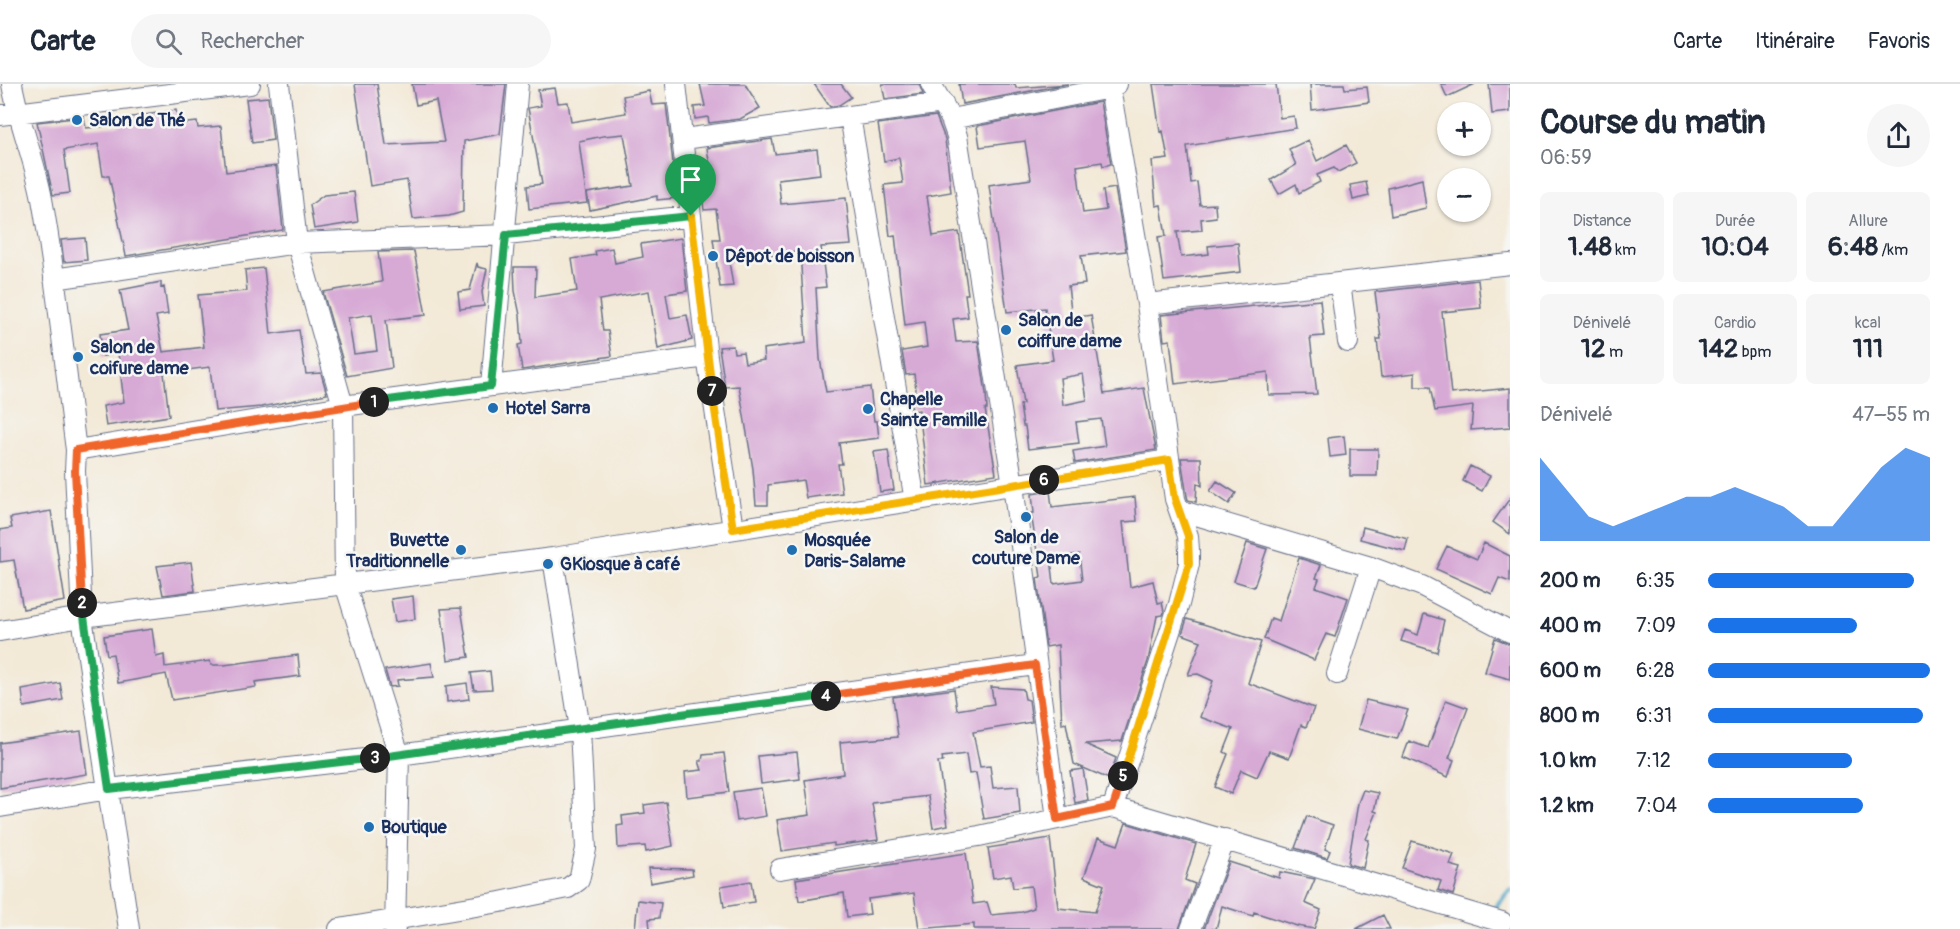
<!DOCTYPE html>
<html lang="fr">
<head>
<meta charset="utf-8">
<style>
  :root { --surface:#fff; --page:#f6f6f7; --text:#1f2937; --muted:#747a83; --line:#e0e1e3; --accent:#1a73e8 }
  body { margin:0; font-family:Pangolin,sans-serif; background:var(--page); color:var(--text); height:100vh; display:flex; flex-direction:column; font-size:22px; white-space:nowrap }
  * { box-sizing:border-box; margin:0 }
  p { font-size:20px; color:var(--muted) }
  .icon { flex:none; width:33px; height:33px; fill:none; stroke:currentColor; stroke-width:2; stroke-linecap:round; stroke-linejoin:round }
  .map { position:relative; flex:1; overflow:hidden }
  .drawer { display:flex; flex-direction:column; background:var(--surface); width:450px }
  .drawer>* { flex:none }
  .buttons { position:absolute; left:1437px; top:18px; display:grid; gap:12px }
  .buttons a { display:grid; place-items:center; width:54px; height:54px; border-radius:50%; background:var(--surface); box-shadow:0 2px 4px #0004; font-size:30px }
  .pin { position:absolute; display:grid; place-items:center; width:51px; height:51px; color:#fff; margin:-62px -26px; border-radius:50% 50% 50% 0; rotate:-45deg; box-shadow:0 0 6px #0007 }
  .pin .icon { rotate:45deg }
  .km { position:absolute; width:30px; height:30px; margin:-15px; border-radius:50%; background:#222; color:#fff; font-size:16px; line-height:30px; text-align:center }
  .round { display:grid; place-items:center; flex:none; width:63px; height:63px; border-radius:32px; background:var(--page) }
  .head { display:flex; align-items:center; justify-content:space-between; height:102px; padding:0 30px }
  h1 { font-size:33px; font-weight:800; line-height:45px }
  .metrics { display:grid; grid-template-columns:repeat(3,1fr); gap:9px; height:102px; padding:6px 30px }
  .metrics div { display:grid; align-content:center; border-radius:9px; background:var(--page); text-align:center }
  .metrics b { font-size:26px; font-weight:800 }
  .metrics small { font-size:16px; font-weight:400 }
  .metrics p { font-size:16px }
  .chart { height:168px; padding:12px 30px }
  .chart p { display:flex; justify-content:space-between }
  .chart svg { width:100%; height:108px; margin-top:6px; fill:var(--accent); opacity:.7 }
  ul { padding:0 30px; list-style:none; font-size:20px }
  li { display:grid; grid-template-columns:96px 72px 1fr; align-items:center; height:45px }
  li i { height:15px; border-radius:8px; background:var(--accent) }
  header { display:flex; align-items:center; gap:36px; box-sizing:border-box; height:84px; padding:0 30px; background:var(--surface); border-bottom:2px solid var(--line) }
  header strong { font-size:28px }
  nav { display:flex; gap:33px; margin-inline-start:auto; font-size:21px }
  .search { width:420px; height:54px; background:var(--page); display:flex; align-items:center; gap:15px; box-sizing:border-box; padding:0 21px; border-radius:33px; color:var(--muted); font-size:22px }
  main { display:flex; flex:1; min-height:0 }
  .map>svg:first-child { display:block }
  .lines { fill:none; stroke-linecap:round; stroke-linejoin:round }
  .stream { stroke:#4ba7c9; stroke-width:4.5 }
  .building { fill:#d7aad6; fill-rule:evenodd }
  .minor-casing { stroke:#677088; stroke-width:22 }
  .minor { stroke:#fff; stroke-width:20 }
  .split-1-casing { stroke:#fff; stroke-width:12 }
  .split-2-casing { stroke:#fff; stroke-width:12 }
  .split-3-casing { stroke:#fff; stroke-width:12 }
  .split-4-casing { stroke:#fff; stroke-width:12 }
  .split-5-casing { stroke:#fff; stroke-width:12 }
  .split-6-casing { stroke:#fff; stroke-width:12 }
  .split-7-casing { stroke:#fff; stroke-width:12 }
  .split-8-casing { stroke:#fff; stroke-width:12 }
  .split-1 { stroke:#22a559; stroke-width:8 }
  .split-2 { stroke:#f0652b; stroke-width:8 }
  .split-3 { stroke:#22a559; stroke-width:8 }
  .split-4 { stroke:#22a559; stroke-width:8 }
  .split-5 { stroke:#f0652b; stroke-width:8 }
  .split-6 { stroke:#f5b400; stroke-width:8 }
  .split-7 { stroke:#f5b400; stroke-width:8 }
  .split-8 { stroke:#f5b400; stroke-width:8 }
  .poi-dot { fill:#1f6fb2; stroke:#f6f6f2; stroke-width:2 }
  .labels { text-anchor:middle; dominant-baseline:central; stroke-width:5; stroke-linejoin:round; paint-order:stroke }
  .poi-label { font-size:18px; font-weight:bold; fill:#1b2f5e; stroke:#f6f6f2; text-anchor:start }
</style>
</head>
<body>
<header>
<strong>Carte</strong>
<div class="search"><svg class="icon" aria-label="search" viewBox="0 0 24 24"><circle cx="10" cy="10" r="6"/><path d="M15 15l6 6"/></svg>Rechercher</div>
<nav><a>Carte</a><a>Itinéraire</a><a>Favoris</a></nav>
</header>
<main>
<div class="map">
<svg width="1510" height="845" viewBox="0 0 1510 845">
  <rect width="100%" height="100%" fill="#f6f6f2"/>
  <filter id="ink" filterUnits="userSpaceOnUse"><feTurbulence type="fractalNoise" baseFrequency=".0167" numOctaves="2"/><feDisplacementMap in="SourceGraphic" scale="12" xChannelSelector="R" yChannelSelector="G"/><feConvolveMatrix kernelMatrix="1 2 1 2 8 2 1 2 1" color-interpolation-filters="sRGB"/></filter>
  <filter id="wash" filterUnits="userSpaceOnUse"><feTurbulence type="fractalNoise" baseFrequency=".008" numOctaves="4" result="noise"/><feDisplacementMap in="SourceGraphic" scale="24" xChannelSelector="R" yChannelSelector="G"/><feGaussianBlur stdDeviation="1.35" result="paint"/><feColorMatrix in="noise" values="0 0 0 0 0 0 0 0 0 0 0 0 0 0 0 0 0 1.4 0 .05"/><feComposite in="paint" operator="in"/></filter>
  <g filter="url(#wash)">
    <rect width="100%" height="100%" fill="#f3e9d7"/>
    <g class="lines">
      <path class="stream" d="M1491,828L1510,806"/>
    </g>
    <g id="blocks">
      <path class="building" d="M355,0H377L386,61L444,58L436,17L416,21L412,0H506L500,50L464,57L463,128L449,132L413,135L407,96L370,102Z
        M700,0H745L760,24L740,35L709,39L708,33L695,35L694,23L705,22Z
        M814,0H841L851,13L839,21L830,23Z
        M882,0H919L923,10L885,15Z
        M959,0H1015L1016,4L1068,0L962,20Z
        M1153,0H1276L1280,34L1294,32L1296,44L1187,62L1191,99L1197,98L1200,121L1215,120L1216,133L1201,135L1202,146L1177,148L1181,173L1209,170L1208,162L1238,159L1241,188L1164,197L1158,153L1166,152L1161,121L1156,122L1152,77L1168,75L1163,47L1160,48Z
        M1310,0H1344L1345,5L1367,3L1369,18L1312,26Z
        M1441,0H1475L1447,13Z
        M1489,0H1510V28L1492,30Z
        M555,4L558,19L568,18L571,38L626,29L623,12L649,7L652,21L666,20L677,114L657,116V112L590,126L587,109L633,102L624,50L603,52L579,57L587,119L529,125L527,102L542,100L528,24L541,22L538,6Z
        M268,13L273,56L252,59L246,15Z
        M1100,18L1111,80L1103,82L1102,78L1077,82L1083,129L1106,126L1103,106L1115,104L1126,167L1081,172L1085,200L1068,202L1072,234L1091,231L1104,310L1144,304L1156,366L1075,379L1073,367L1105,362L1101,335L1076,338L1079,359L1028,365L1025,342H1023L1020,321L1023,320L1017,281L1053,276L1045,224L1007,228L989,101L1031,95L1025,57L980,63L977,42ZM1083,290L1087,316L1063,321L1060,294Z
        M176,26L178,40L197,38L198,44L221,42L226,88L276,82L283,146L126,172L109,92H103L98,60L64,66L70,109L53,111L37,38L84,33L86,44L120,41L119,35Z
        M936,32L945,55L951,108L927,112L933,152L959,148L968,210H965L968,233L953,235L956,258L978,257L986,310L987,325H985L996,390L928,401L919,326L912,327L910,314L917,313L914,290L906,291L902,267L927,263L924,238L905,241L895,151L890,152L884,101L903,99L899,74L884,77L878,40Z
        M772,55L775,70L817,65L820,90L778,95L781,120L846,114L851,161L821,163L826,203L816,204L820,275L826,308L870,303L874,337H877L879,354L839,359L842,380H838L842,409L806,414L803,396L768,401V421H756L753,385L739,302L725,303L719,263L733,262L734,269L743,268L745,279L764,276L763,265L806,259L800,167L729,177L733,202L720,203L713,155H720L716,125L704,126L701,102L713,101L707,64Z
        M1308,56L1317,77L1346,61L1356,79L1338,88L1334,84L1317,91L1320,98L1299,109L1296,100L1279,110L1271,96L1296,81L1289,65Z
        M1422,95L1426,124L1391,132L1388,104Z
        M1366,98L1369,112L1353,116L1350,101Z
        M354,108L358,138L314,145L310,121L324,111Z
        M85,154L87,176L64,178L61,156Z
        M681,154L687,207L666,210L670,234L687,231L692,256L658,265L649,207L599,216L603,247H608L612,272L522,286L518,261L522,260L520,231L515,207L514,183H536L535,213L577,207L572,175L596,171L595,167L612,164L615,179L643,173L641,160Z
        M414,167L426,231L386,236L392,284L347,292L323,208L382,198L378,168ZM372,230L377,267L354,270L348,234Z
        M477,179L478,183L487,185L482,208L484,222L460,225L458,208L470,206Z
        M264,184L271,250L299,246L306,290L321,289L327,310L261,323L215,327L210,283L164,289L169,332L106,342L103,322L124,318L118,269L103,272L100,250L128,246L120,206L161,198V204L164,203L168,230L156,232L163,268L204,263L198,211L247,207L245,186Z
        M1478,196L1481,224L1442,228L1451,310L1510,304V343L1471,346L1473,322L1435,327L1430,303H1415V289L1381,293L1377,255H1381L1375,208Z
        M1320,216L1324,252L1310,253L1317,310L1269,311L1268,288L1175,300L1170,256L1164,257L1161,231Z
        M1344,352L1346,371L1330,373L1328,354Z
        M1350,365H1378L1377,392H1350Z
        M888,366L894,406L880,408L874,368Z
        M1181,374H1201L1202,402L1197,399L1196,418L1188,416L1187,412Z
        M1470,382L1490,392L1482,407L1463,397Z
        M1217,397L1236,409L1229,420L1210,407Z
        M1050,407L1052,423L1135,413L1137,437L1123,438L1130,503L1153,497L1158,519L1162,518L1164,528L1163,531L1157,532L1148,577L1122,657L1085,660L1116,674L1109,695L1074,680L1066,639L1062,640L1058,561L1046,563L1037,494L1041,493L1031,429H1034L1032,410ZM1079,470L1082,496L1054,500L1051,474Z
        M1510,414V450L1493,438Z
        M51,427L65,517L23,525L14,476L0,478V446L12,444L10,434Z
        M1363,443L1408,455L1405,467L1360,455Z
        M1247,459L1267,465L1254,503L1234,497Z
        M1484,459L1510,472V498L1499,494L1492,510L1436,485L1447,462L1477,475Z
        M1299,474L1321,481L1316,494L1319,495L1316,503L1348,514L1335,553L1326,550L1314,576L1264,555L1271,534L1279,537Z
        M191,478L195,507L163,511L157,482Z
        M413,512L415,535L395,538L391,515Z
        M461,524L469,573L448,576L441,525Z
        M1424,530L1444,536L1437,568L1401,557L1405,546L1418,551Z
        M1187,535L1261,558L1248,599L1314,624L1306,643L1301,641L1289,674L1269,667L1257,693L1241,686L1231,710L1215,703L1228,670L1224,668L1233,645L1200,633L1213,597L1198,590L1188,591L1201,557L1182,550Z
        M152,545L156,573L164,571L165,583L210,577L211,581H224L298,571L300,592L255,598L256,603L172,616L166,590L118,599L113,570L107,571L104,552Z
        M1495,554L1510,560V595L1485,588Z
        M431,579L434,593L397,596L398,602L390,603L385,586Z
        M490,587L492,605L474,606L471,589Z
        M60,599L63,616L24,623L22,606Z
        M467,599L469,615L447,618L446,602Z
        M991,603L1023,605L1025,615L1029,616L1032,638L973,648L980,683L990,682L993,704L1018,702L1020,729L984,735L976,689L969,690L966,670L942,673L943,678H938L948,741L933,744L928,712L872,719L878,756L834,762V759L782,767L777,736L810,731L805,696L843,690L840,658L898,653L893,613L954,605L957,626L994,620Z
        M1366,616L1408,626L1397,655L1358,645Z
        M1446,616L1468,624L1449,674L1454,676L1448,693L1403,673L1409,657L1428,664Z
        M81,647L87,690L0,704V659Z
        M797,668L800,695L761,700L758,672Z
        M724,669L729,708L687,713L685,688L702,686L699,677H702L703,671Z
        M1083,685L1088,716L1075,719L1070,687Z
        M761,704L766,732L737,737L733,708Z
        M1363,706L1378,709L1374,727L1377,728L1366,755L1369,756L1363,784L1348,780L1358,719Z
        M666,718L673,762L646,768L645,762L618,764L617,742L623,741L622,732L645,729L644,721Z
        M1307,732L1333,741L1325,765L1330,767L1327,774L1295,764Z
        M1126,739L1196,760L1185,796L1195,800L1179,845H974V840L919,845L914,809L868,815L870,830L847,833L844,809L799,817L796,795L966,769L973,820L987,818L991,831L1022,828L1034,824L1031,802L1013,804L1011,791L993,794L988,764L1050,754L1058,824L1095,828L1104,801L1084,793L1098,754L1118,761Z
        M1412,757L1454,770L1450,781L1461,784L1453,811L1438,806L1441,797L1402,784Z
        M1229,778L1279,794L1280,788L1315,795L1305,819L1321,826L1314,845L1297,842L1254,828L1253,832L1222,822L1216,845H1204Z
        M648,784L692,785L693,791L650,799Z
        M751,797L754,818L724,823L721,802Z
        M638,816L661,819L659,834L649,835L650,845H635Z
        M1383,831L1390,845H1356Z"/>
    </g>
  </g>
  <g filter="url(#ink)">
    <use href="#blocks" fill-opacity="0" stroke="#677088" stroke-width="1.5"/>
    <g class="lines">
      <g class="minor-casing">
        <path id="minor" d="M12,0C19,40 35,76 42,115C57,198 65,283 76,366L75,387L82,533L129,845
          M279,0L297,159L343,322L345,500L399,671L395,845
          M676,0L707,273L733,445
          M931,0L951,35L957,52L1013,401L1057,735
          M1110,4L1147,220L1175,415L1188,452L1189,466V480L1179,520L1113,723
          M0,31L250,0
          M850,32L915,417
          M951,35L1110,4L1117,0
          M684,55L943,19
          M54,195L297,159L506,151L691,132
          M1340,199L1348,258
          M1147,220L1510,180
          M491,302L518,0
          M76,366L343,322L707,273
          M1179,426L1371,483L1422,502L1510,548
          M0,547L82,533L553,474L1169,376
          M1337,590L1371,483
          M0,723L109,705L399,671L1035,581
          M780,785L979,752L1113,723L1502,838
          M339,845L500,818L568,804L579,796L586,765L580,645L553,474
          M1191,845L1225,755"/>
      </g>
      <use href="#minor" class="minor"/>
    </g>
  </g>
  <g class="lines" filter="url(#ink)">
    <g class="split-1-casing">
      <path id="split-1" d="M374,318L491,302L506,151L691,132"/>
    </g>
    <g class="split-2-casing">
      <path id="split-2" d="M82,519L75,387L76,366L374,318"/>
    </g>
    <g class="split-3-casing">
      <path id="split-3" d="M82,519L109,705L375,674"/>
    </g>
    <g class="split-4-casing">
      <path id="split-4" d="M375,674L688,629L826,612"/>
    </g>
    <g class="split-5-casing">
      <path id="split-5" d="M826,612L1035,581L1057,735L1113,723L1123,692"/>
    </g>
    <g class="split-6-casing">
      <path id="split-6" d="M1044,396L1169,376L1175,415L1188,452L1189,480L1123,692"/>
    </g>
    <g class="split-7-casing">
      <path id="split-7" d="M712,307L733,445L1044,396"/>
    </g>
    <g class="split-8-casing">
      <path id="split-8" d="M691,132L712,307"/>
    </g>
    <use href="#split-1" class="split-1"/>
    <use href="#split-2" class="split-2"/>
    <use href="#split-3" class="split-3"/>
    <use href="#split-4" class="split-4"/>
    <use href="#split-5" class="split-5"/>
    <use href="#split-6" class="split-6"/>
    <use href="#split-7" class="split-7"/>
    <use href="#split-8" class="split-8"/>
  </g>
  <g class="poi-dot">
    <circle cx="77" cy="36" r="6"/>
    <circle cx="713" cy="172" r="6"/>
    <circle cx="1006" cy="246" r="6"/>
    <circle cx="78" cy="273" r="6"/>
    <circle cx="493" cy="324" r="6"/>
    <circle cx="868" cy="325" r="6"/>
    <circle cx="1026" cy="433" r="6"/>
    <circle cx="461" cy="466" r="6"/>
    <circle cx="792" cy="466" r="6"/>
    <circle cx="548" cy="480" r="6"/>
    <circle cx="369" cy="743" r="6"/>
  </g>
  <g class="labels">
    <g class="poi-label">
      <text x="89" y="36">Salon de Thé</text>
      <text x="725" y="172">Dêpot de boisson</text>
      <text x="1018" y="236">Salon de<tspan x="1018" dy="21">coiffure dame</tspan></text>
      <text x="90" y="263">Salon de<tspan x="90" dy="21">coifure dame</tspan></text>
      <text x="880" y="315">Chapelle<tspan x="880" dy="21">Sainte Famille</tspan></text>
      <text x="505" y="324">Hotel Sarra</text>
      <text x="1026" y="453" text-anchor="middle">Salon de<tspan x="1026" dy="21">couture Dame</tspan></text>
      <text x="449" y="456" text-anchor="end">Buvette<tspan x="449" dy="21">Traditionnelle</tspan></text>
      <text x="804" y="456">Mosquée<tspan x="804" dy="21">Daris-Salame</tspan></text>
      <text x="560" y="480">GKiosque à café</text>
      <text x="381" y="743">Boutique</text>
    </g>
  </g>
</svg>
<div class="buttons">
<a>+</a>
<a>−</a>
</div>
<div class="pin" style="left:691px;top:132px;background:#1e9e55"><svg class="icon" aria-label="arrive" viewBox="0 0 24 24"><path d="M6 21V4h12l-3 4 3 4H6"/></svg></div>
<b class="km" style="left:374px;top:318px">1</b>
<b class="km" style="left:82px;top:519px">2</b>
<b class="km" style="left:375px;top:674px">3</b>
<b class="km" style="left:826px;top:612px">4</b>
<b class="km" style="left:1123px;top:692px">5</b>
<b class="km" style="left:1044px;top:396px">6</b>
<b class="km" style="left:712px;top:307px">7</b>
</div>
<section class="drawer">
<div class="head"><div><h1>Course du matin</h1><p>06:59</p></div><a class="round"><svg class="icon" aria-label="share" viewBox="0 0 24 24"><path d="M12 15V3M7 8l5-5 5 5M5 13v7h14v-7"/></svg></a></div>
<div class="metrics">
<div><p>Distance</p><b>1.48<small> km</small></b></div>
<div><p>Durée</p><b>10:04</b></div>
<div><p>Allure</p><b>6:48<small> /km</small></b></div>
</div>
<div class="metrics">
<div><p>Dénivelé</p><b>12<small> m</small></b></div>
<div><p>Cardio</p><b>142<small> bpm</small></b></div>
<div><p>kcal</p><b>111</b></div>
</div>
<div class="chart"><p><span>Dénivelé</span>47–55 m</p>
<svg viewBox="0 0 160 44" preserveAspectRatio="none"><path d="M0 44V10L10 22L20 34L30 38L40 34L50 30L60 26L70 26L80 22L90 26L100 30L110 38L120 38L130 26L140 14L150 6L160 10V44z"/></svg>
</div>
<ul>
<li><b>200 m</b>6:35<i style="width:93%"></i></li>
<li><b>400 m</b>7:09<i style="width:67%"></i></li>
<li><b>600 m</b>6:28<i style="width:100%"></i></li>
<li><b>800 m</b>6:31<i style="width:97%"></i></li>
<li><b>1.0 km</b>7:12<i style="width:65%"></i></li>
<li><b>1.2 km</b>7:04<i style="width:70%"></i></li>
</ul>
</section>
</main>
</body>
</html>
